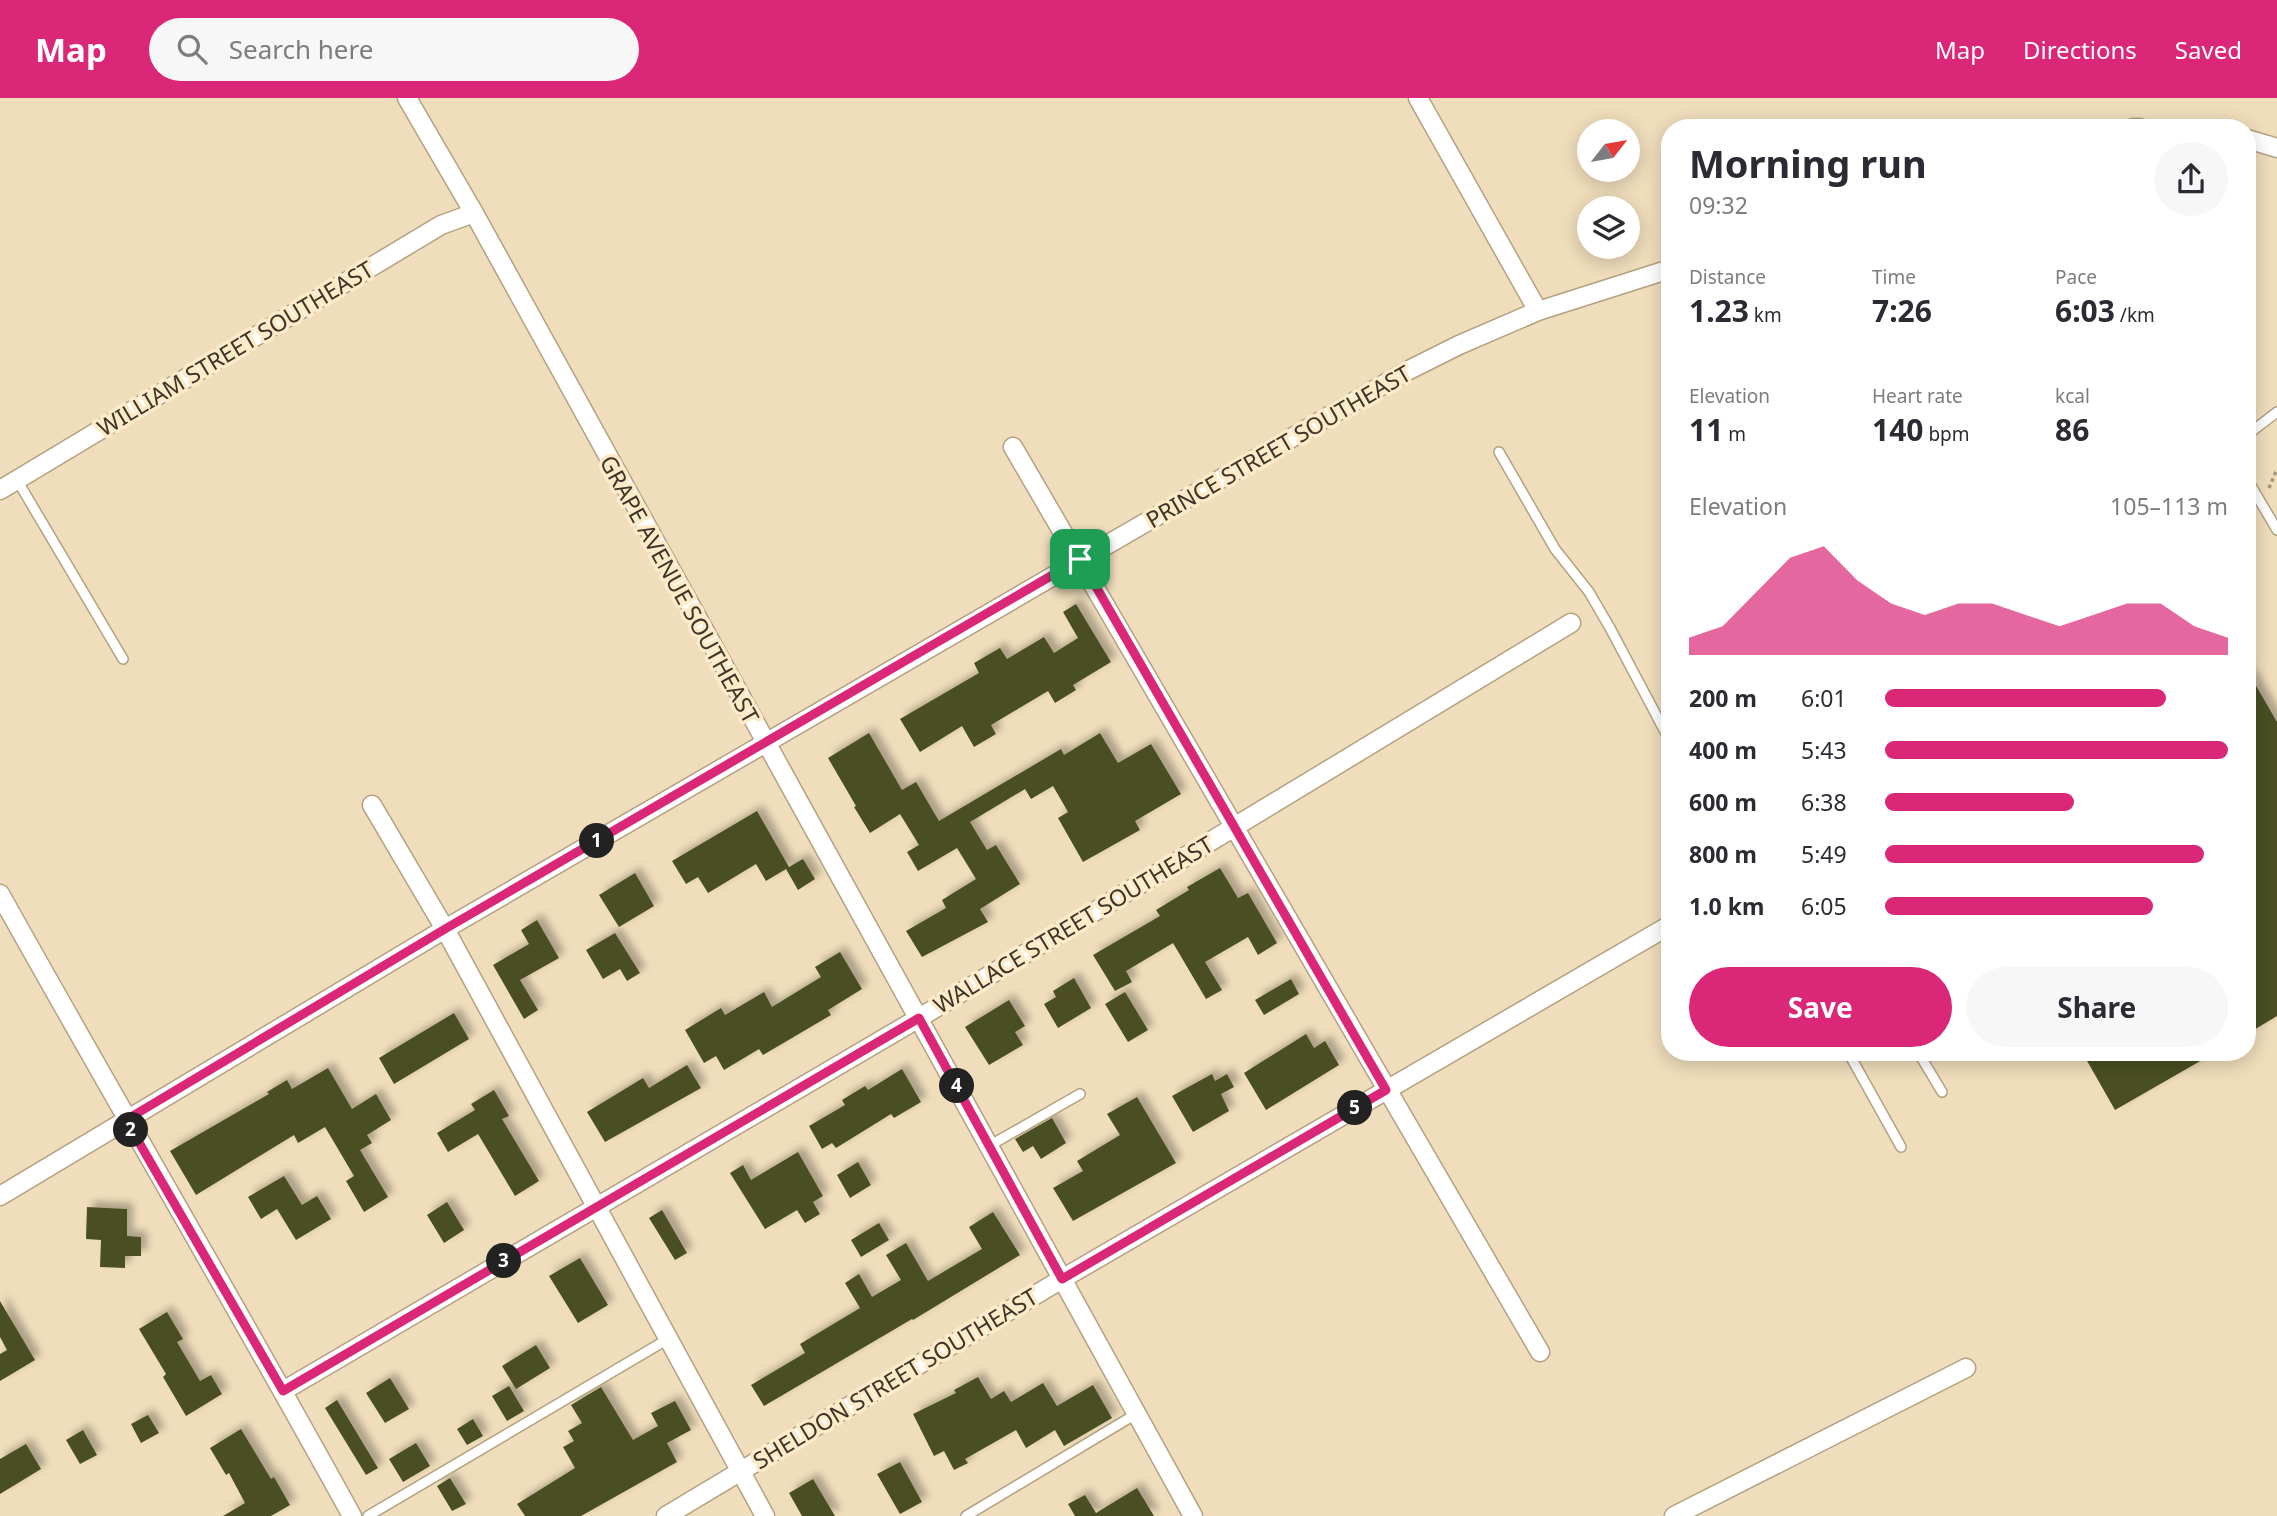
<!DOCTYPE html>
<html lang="en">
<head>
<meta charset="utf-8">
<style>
  :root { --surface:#fff; --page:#f7f7f7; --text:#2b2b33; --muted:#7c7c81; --accent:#db2777 }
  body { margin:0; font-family:"Noto Sans",sans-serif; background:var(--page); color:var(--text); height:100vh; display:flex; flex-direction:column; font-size:26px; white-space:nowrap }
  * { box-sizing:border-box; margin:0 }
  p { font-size:23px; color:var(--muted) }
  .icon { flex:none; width:38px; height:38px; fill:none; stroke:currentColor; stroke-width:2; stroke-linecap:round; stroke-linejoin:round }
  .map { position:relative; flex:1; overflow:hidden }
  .panel { position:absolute; left:1661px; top:21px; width:595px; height:942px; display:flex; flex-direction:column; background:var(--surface); border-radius:28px; box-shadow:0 4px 18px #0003 }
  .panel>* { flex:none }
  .needle { width:46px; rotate:59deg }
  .controls { position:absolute; left:1577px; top:21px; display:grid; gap:14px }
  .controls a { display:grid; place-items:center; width:63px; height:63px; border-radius:50%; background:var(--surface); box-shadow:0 4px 18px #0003; font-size:35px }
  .pin { position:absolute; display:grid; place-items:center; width:60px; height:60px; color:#fff; margin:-30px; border-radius:14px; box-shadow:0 4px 10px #0006 }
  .km { position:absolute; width:35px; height:35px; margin:-18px; border-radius:50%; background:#222; color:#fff; font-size:19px; line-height:35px; text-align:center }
  .round { display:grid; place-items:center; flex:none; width:74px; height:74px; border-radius:37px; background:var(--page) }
  .summary { display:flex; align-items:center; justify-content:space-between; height:119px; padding:0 28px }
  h1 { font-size:38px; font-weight:700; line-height:52px }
  .stats { display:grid; grid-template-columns:repeat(3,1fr); gap:10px; height:119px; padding:7px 28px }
  .stats div { display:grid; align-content:center }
  .stats b { font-size:30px; font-weight:700 }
  .stats small { font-size:19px; font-weight:400 }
  .stats p { font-size:19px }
  .chart { height:196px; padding:14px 28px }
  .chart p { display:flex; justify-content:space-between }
  .chart svg { width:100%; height:126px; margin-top:7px; fill:var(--accent); opacity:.7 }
  .action { display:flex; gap:14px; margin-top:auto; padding:14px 28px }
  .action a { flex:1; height:80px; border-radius:42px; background:var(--accent); color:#fff; font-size:28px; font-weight:700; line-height:80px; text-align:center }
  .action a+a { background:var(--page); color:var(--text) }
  ul { padding:0 28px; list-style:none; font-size:23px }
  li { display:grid; grid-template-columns:112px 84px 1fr; align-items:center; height:52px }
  li i { height:18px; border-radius:9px; background:var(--accent) }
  header { display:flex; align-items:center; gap:42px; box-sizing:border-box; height:98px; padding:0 35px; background:var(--accent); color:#fff }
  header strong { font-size:33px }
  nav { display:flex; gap:38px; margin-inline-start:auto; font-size:24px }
  .search { width:490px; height:63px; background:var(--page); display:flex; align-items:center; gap:18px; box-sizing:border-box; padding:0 24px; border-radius:38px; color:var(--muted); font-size:26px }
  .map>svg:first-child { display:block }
  .building { fill:#495022; filter:url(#shadow) }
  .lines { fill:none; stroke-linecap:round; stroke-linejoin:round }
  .lane-casing { stroke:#b3a282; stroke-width:12 }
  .street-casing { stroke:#b3a282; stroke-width:21 }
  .path { stroke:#a4967d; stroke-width:3.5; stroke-dasharray:3.5 3.5; stroke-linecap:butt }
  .lane { stroke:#fff; stroke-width:9 }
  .street { stroke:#fff; stroke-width:18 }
  .route-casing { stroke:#fff; stroke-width:14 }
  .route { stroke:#db2777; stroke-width:9 }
  .labels { text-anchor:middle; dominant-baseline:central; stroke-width:7; stroke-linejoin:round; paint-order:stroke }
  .street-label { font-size:23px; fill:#3c3528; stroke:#fceac8 }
</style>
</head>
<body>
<header>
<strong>Map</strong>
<div class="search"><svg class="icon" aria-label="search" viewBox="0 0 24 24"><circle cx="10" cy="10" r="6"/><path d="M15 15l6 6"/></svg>Search here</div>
<nav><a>Map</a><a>Directions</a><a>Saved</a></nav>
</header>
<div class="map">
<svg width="2277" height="1418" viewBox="0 0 2277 1418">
  <defs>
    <filter id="shadow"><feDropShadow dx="6" dy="-6" stdDeviation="3.5" flood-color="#0004"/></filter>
  </defs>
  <rect width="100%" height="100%" fill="#efddbb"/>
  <path class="building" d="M1076,506L1111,564L1073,587L1076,592L1055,605L1048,593L991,627L996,636L974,649L962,628L920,654L900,621L979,575L974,565L1000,550L1007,561L1044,539L1054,555L1078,540L1063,514Z
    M2247,572L2277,624V918L2247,936Z
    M869,635L902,692L916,684L939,723L1061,651L1064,657L1100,635L1118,665L1151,646L1181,696L1135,723L1140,732L1083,764L1058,720L1068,714L1053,688L1031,701L1025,691L970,724L987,752L996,747L1020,786L980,811L988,824L922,859L906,833L946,810L942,802L976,781L957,750L918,773L907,754L919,747L900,716L870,735L854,709L856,708L828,660Z
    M757,713L789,769L803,761L815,781L798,792L786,771L766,783L756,766L708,795L698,779L686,786L672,763Z
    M1220,770L1238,800L1248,795L1277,845L1258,857L1248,839L1205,864L1222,892L1206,901L1173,845L1126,873L1132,884L1115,893L1093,857L1160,818L1156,812L1189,792L1187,789Z
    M635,775L654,808L619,829L599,797Z
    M537,822L559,860L520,882L538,912L524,921L493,867L529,846L521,832Z
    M615,835L640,875L627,883L620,871L603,881L586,852Z
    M840,854L862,891L828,912L831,917L763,957L759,951L724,972L716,958L704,965L685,932L721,910L725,917L764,894L772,909L821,879L815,869Z
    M1074,880L1091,910L1058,930L1044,906L1056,899L1053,893Z
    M1291,881L1299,896L1264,917L1255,902Z
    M1125,894L1148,932L1128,944L1105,906Z
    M1009,902L1025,928L1015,934L1023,947L989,967L965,929Z
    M454,915L469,941L394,986L379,960Z
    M1306,936L1314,950L1325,943L1339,967L1266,1012L1244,975Z
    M2082,954H2216L2115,1012Z
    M687,967L701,990L605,1044L587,1014L643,980L649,990Z
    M328,970L352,1011L376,996L391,1022L367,1037L372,1045L360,1052L388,1099L364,1114L346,1083L354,1078L325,1029L298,1045L294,1037L196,1097L170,1053L269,996L267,994L287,982L292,991Z
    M902,971L921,1004L894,1020L891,1016L836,1050L832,1045L822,1051L809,1028L845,1007L842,1002L865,988L868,992Z
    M1212,976L1215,983L1227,976L1234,989L1221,996L1229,1013L1193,1034L1172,998Z
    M494,992L509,1018L502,1021L539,1083L515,1098L478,1036L448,1054L437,1035L475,1012L471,1006Z
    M1137,999L1176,1065L1073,1123L1053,1090L1083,1073L1077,1063L1120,1037L1107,1016Z
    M1052,1020L1066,1045L1041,1061L1033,1048L1023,1054L1015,1041Z
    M798,1054L823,1098L813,1104L820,1116L805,1125L797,1112L765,1131L730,1075L743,1067L751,1082Z
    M858,1064L871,1087L850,1100L837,1077Z
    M284,1078L302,1107L317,1098L331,1121L296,1142L277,1111L261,1121L248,1099Z
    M447,1104L464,1132L444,1145L427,1117Z
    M87,1109L127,1111V1138L141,1139V1158H125V1170L100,1169L101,1142L86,1141Z
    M662,1112L687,1155L675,1162L649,1120Z
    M993,1114L1020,1157L913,1222L912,1221L764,1308L751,1287L805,1255L800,1246L860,1210L845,1185L859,1176L872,1199L901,1182L886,1157L906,1145L928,1183L982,1151L969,1129Z
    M879,1125L889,1142L861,1159L851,1142Z
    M580,1160L608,1207L578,1225L549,1178Z
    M0,1203L35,1262L0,1283V1256L7,1252L0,1239Z
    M167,1214L183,1241L177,1244L200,1283L211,1277L222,1296L186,1318L163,1279L166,1276L139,1231Z
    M536,1247L550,1270L516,1291L502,1268Z
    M978,1279L991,1301L1004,1293L1011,1304L1043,1285L1057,1308L1093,1287L1112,1320L1064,1348L1055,1332L1026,1350L1016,1332L965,1361L968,1365L954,1372L944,1353L934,1358L913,1316L956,1295L954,1292Z
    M390,1280L409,1311L385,1325L366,1295Z
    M509,1288L524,1313L507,1323L492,1298Z
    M601,1289L633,1342L658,1328L651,1315L675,1303L691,1332L667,1345L677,1364L581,1418H525L517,1406L575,1370L563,1349L574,1343L568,1333L582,1325L571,1307Z
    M337,1302L378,1370L366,1377L325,1310Z
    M148,1317L159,1335L141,1345L131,1326Z
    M473,1321L483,1338L467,1347L457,1331Z
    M241,1331L271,1381L274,1379L290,1407L271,1418H223L245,1405L229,1375L226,1377L210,1350Z
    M83,1332L97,1357L80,1366L66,1342Z
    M416,1345L430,1368L403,1384L389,1361Z
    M26,1346L41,1371L0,1396V1361Z
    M900,1364L922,1404L900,1416L877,1376Z
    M450,1380L466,1406L452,1413L437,1388Z
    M813,1381L835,1418H802L789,1395Z
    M1137,1390L1154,1418H1075L1068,1406L1085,1397L1096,1415Z"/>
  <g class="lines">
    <g class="lane-casing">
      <path id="lane" d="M2247,337L2277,314
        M1499,354L1555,451L1589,494L1610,530L1670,643
        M2247,381L2277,432
        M17,382L123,561
        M1848,954L1901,1049
        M1918,954L1942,994
        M989,1048L1080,996
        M368,1418L668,1241
        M966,1418L1136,1316"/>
    </g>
    <g class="street-casing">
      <path id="street" d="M407,0L474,115L1193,1418
        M1418,0L1538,213
        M2133,30H2140
        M2247,41L2277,50
        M1013,349L1540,1254
        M0,392L441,127L474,115
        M372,707L445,831L765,1418
        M0,796C116,1004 237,1209 352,1418
        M0,1098L445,831L1405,274L1459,247L1538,213L1670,171
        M283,1293L919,920L1571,525
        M666,1418L1062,1181L1670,827
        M1674,1418L1966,1270"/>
    </g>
    <path class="path" d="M2269,390L2277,371
      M2247,429L2253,418"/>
    <use href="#lane" class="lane"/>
    <use href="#street" class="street"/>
  </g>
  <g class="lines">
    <g class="route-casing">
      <path id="route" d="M1080,461L1386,992L1062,1181L919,920L283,1293L126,1022L445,831Z"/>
    </g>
    <use href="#route" class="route"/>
  </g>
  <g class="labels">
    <g class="street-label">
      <text transform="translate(235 250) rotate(-31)">WILLIAM STREET SOUTHEAST</text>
      <text transform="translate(1278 348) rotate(-30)">PRINCE STREET SOUTHEAST</text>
      <text transform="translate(680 491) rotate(61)">GRAPE AVENUE SOUTHEAST</text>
      <text transform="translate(1073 826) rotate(-31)">WALLACE STREET SOUTHEAST</text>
      <text transform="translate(895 1280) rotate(-31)">SHELDON STREET SOUTHEAST</text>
    </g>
  </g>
</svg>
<div class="controls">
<a><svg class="needle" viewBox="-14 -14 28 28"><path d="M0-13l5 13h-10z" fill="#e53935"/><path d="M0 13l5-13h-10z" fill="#7c7c81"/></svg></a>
<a><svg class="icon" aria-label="layers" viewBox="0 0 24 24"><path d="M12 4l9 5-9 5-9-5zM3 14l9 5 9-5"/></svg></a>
</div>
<div class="pin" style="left:1080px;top:461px;background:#1e9e55"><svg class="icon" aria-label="arrive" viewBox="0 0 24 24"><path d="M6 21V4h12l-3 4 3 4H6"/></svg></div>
<b class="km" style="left:597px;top:743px">1</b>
<b class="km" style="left:131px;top:1032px">2</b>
<b class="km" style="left:504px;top:1163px">3</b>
<b class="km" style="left:957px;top:988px">4</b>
<b class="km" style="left:1355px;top:1010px">5</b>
<section class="panel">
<div class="summary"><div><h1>Morning run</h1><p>09:32</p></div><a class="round"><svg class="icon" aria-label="share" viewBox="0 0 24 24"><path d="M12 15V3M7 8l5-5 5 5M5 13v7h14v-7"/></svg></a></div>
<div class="stats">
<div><p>Distance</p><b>1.23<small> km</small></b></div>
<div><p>Time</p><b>7:26</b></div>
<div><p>Pace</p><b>6:03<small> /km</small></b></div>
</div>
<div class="stats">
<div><p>Elevation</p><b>11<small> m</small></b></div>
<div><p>Heart rate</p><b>140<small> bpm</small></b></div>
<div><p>kcal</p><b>86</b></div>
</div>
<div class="chart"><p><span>Elevation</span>105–113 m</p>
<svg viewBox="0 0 160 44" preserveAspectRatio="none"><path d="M0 44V38L10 34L20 22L30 10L40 6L50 18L60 26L70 30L80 26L90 26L100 30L110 34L120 30L130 26L140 26L150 34L160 38V44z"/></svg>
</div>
<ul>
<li><b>200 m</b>6:01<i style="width:82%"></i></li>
<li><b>400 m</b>5:43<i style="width:100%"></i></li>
<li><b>600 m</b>6:38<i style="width:55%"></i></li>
<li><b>800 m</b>5:49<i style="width:93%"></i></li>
<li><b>1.0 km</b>6:05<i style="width:78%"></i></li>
</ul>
<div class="action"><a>Save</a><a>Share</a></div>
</section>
</div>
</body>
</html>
